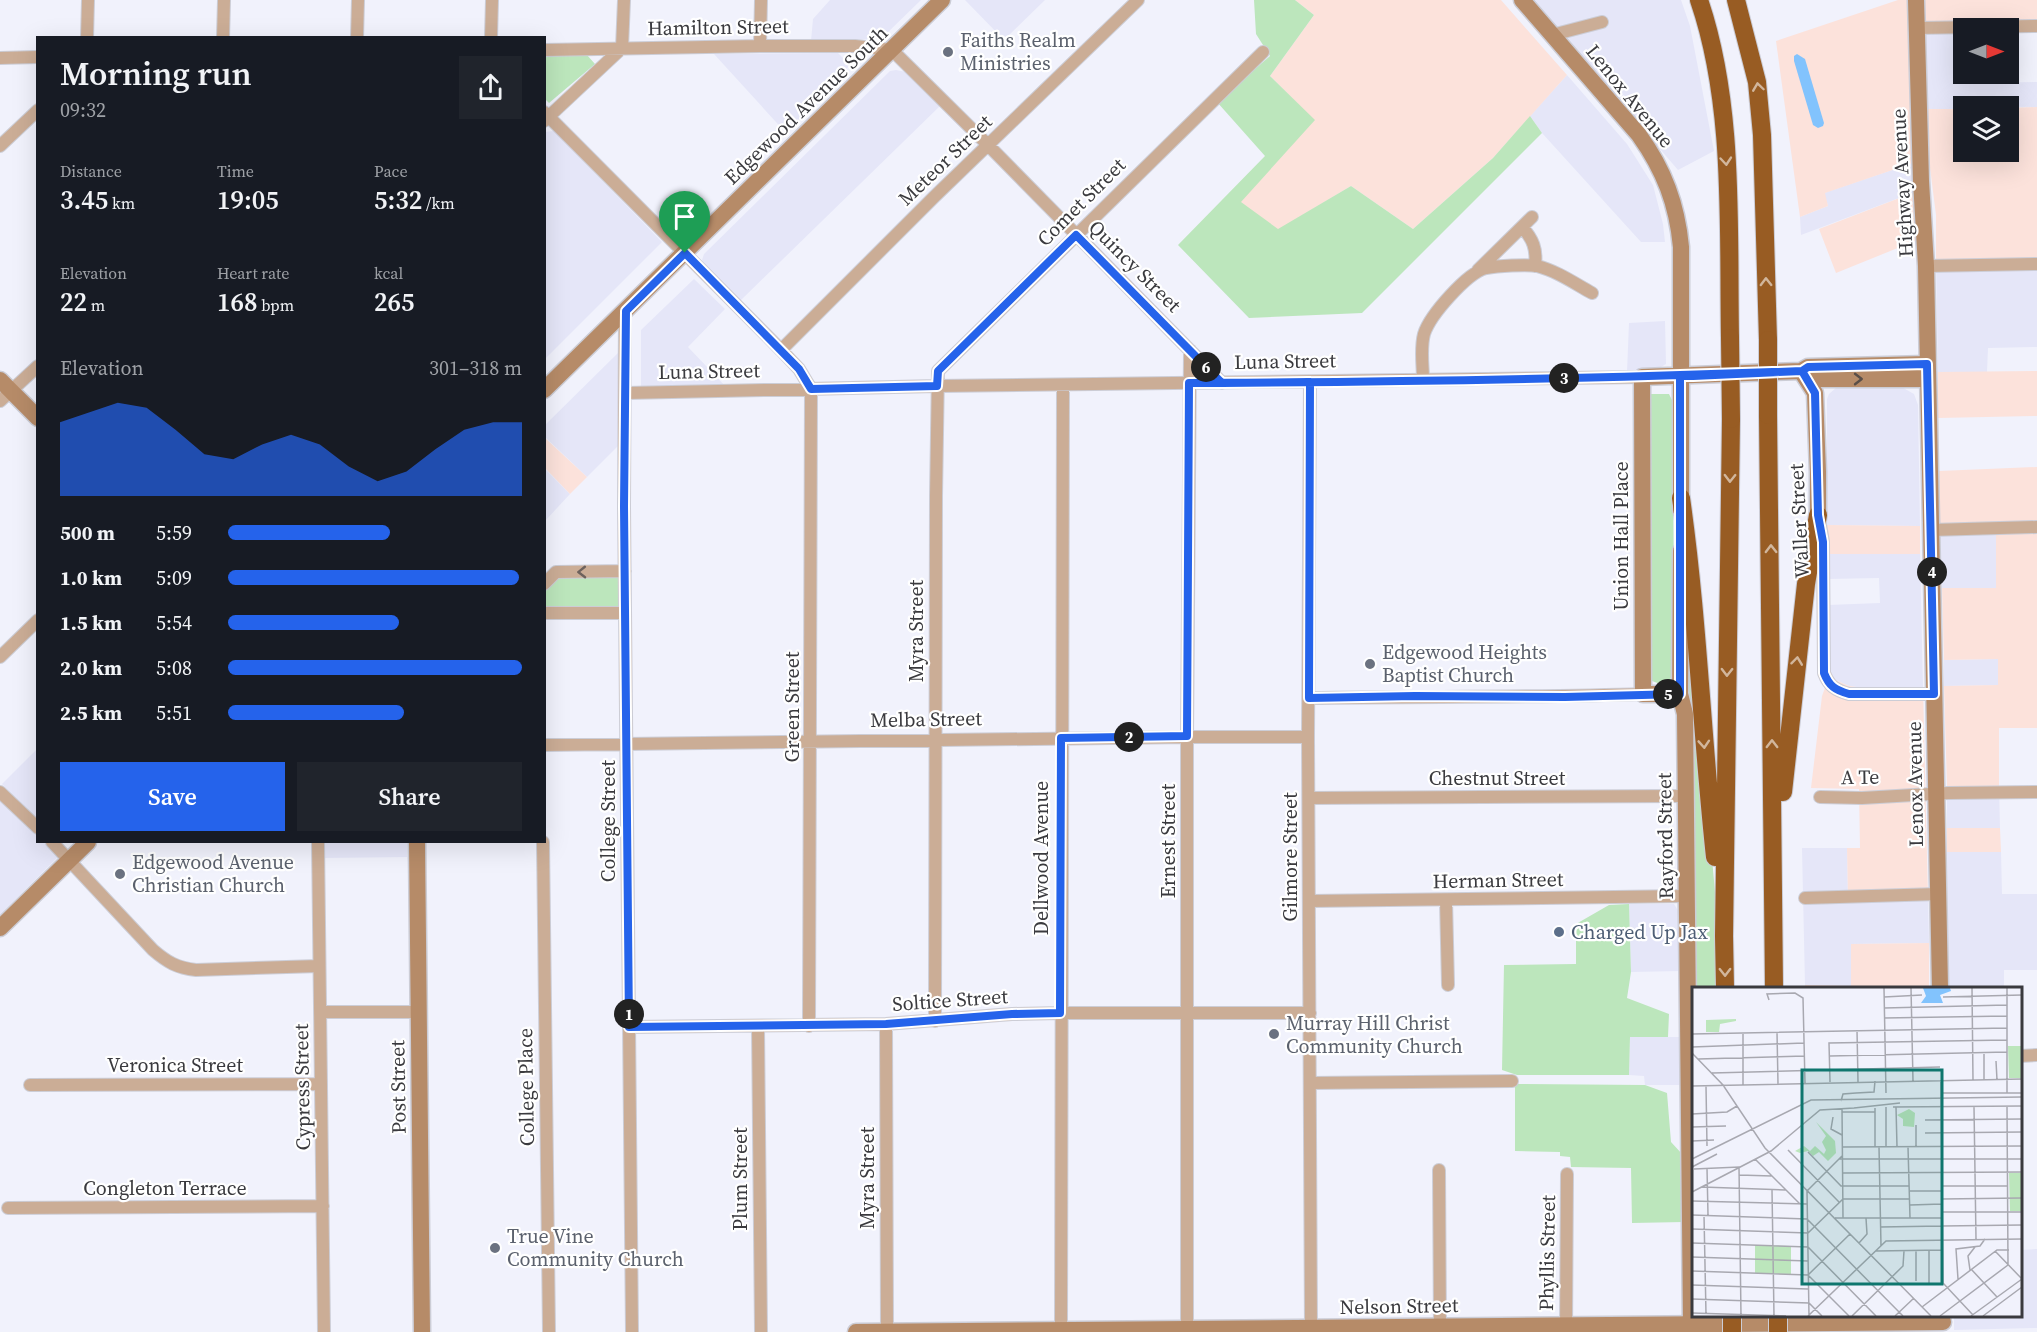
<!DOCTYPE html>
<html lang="en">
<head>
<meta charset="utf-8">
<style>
  :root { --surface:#171b24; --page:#20242c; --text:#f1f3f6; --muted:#9ea1a6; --accent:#2563eb }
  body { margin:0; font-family:"Source Serif 4",serif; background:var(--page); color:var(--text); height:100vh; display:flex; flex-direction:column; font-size:22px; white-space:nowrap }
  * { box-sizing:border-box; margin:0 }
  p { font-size:20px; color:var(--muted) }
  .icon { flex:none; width:33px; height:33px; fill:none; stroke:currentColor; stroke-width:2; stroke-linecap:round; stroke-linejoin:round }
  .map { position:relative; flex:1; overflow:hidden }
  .details { position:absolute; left:36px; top:36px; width:510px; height:807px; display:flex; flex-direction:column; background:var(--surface); border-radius:0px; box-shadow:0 6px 24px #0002 }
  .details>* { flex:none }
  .needle { width:39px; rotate:90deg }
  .fabs { position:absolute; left:1953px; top:18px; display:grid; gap:12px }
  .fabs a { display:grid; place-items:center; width:66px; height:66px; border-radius:0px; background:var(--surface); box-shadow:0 6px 24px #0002; font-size:30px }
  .pin { position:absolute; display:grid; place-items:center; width:51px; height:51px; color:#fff; margin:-62px -26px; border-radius:50% 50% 50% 0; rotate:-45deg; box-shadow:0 0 6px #0007 }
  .pin .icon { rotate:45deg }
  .km { position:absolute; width:30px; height:30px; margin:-15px; border-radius:50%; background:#222; color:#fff; font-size:16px; line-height:30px; text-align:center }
  .round { display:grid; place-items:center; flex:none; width:63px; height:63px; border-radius:0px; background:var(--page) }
  .head { display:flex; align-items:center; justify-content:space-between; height:102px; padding:0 24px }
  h1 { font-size:33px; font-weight:600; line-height:45px }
  .stats { display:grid; grid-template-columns:repeat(3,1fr); gap:9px; height:102px; padding:6px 24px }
  .stats div { display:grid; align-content:center }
  .stats b { font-size:26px; font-weight:600 }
  .stats small { font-size:16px; font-weight:400 }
  .stats p { font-size:16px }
  .chart { height:168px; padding:12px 24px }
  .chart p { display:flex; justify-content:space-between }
  .chart svg { width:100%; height:108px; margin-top:6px; fill:var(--accent); opacity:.7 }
  .cta { display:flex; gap:12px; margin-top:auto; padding:12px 24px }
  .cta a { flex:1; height:69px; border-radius:0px; background:var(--accent); color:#fff; font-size:24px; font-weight:600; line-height:69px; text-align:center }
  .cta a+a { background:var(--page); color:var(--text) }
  ul { padding:0 24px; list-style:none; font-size:20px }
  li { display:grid; grid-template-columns:96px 72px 1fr; align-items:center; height:45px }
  li i { height:15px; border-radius:8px; background:var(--accent) }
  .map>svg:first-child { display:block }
  .built { fill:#e5e6f8 }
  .industrial { fill:#fce2db }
  .green { fill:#bce6bc }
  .water { fill:#82c3fd }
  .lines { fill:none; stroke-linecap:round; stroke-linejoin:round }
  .street-casing { stroke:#cccdd6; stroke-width:14 }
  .secondary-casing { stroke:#cccdd6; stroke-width:19 }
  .highway-casing { stroke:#cccdd6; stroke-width:20 }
  .street { stroke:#cbad96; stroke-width:12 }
  .secondary { stroke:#b68b68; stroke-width:16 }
  .highway { stroke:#985c23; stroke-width:18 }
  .highway-bridge-casing { stroke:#cccdd6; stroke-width:20; stroke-linecap:butt }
  .highway-bridge { stroke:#985c23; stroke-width:18 }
  .oneway { stroke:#d1b69c }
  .oneway2 { stroke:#594e48 }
  .oneway3 { stroke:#6d625d }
  .route-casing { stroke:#fff; stroke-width:12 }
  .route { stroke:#2563eb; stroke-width:8 }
  .worship-dot { fill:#6b7280; stroke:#fff; stroke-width:2 }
  .service-dot { fill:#5c6f8a; stroke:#fff; stroke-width:2 }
  .labels { text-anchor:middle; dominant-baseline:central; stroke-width:4.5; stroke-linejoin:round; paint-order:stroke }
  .street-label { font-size:20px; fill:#3a3a3e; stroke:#fff }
  .worship-label { font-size:20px; fill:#5b616d; stroke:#fff; text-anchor:start }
  .service-label { font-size:20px; fill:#4e5e75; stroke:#fff; text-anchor:start }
  .inset-road { fill:none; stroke:#a8a8b0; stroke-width:1.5 }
  .view { fill:#0f766e; fill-opacity:0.15; stroke:#0f766e; stroke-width:3 }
  .inset-edge { fill:none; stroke:#3a3a3e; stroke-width:3 }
</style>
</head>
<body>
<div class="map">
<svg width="2037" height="1332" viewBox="0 0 2037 1332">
  <rect width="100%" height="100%" fill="#f1f2fc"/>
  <path class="built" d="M830,0H921L884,36L878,39L811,41L813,19Z
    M965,0H1045L1004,40Z
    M1532,0H1681L1690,26L1714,151L1678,170Z
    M1963,33L1964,74H1989L1990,83L2037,82V107L1964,106L1963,109H1926L1924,34Z
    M838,53L850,65L786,133L714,54Z
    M896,70L906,72L941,105L740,301L705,265L702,260L704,254L890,71Z
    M1567,75L1627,144L1653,185L1663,224L1665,242H1641L1542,133L1530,116Z
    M554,131L662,242L545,359L544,132Z
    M1916,162L1915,192L1801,235L1800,217L1828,206L1824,193Z
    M2037,259V347L1988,348L1987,372H1938L1936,261Z
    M694,279L725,309L688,347L727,388H641V330Z
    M1665,321L1666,364L1656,370L1627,372L1629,323Z
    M620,351L621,443L587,477L545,437L544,426Z
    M1898,385L1914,394L1918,405L1920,526L1827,525V399L1829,394L1837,387Z
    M544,468L570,494L545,521H544Z
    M1996,532V588H1942L1940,534Z
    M1828,554H1920L1923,687L1879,690L1849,686L1829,677L1828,605L1880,603L1879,578L1828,579Z
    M1998,659L1999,685L1944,686V660Z
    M37,749V819L2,784Z
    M1947,786H1999L2000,828H1947Z
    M0,799L37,835L38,842H44L59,856L0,915Z
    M323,842H407V857L324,858Z
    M1802,848H1847L1848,900L1928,898L1929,943L1851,944V986L1805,985Z
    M1947,852H2001L2002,894H2037V970H2004V988H1949Z
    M1629,904H1674L1680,914L1681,971L1631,972Z
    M1630,1037H1683L1682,1085H1645L1644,1076L1629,1075Z
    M2037,1249V1328L1954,1330V1316H2020L2021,1250Z"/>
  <path class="industrial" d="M1295,0H1501L1567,75L1493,158L1413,229L1351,186L1278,230L1240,202L1314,120L1270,76L1314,15Z
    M1898,0H1912L1916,162L1825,193L1828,206L1800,217L1776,41Z
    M1923,0H2037V31L1924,34Z
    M2037,107V259L1936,261V215L1927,144L1926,109H1963L1964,152H2008L2009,108Z
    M1915,192V241L1836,273L1819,229Z
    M2037,371V416L1938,418V372Z
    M544,437L587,477L570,494L545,468Z
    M2037,467V728H1999V786H1947L1944,686L1998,685V659L1944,660L1942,588H1996V533L1940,534L1939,471Z
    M1827,525L1920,526V554H1828Z
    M1829,677L1849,686L1878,690L1923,687L1928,898L1848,900L1847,848H1860L1859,789L1811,788L1822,696Z
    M1947,828H2000L2001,852H1947Z
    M1929,943V988H1805V985L1851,986V944Z"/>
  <path class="green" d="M1254,0H1295L1314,15L1270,76L1315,120L1241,202L1278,229L1351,186L1413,229L1493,158L1530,116L1542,133L1362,313L1249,318L1178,245L1265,156L1217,102L1270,56L1256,34Z
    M587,55L595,64L549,103L545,99V56Z
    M1651,394H1669L1672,400L1675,671L1669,681L1663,685L1652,681L1649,675L1648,400Z
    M619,576L620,608H545V589L555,577Z
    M1686,612L1703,756L1720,949L1719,988H1695Z
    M1629,904L1631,972L1627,998L1669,1014L1668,1037H1630L1629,1075H1517L1502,1070L1504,965L1576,964V924L1609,905Z
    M1515,1084L1645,1085L1667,1093L1671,1142L1683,1155L1684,1222L1632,1223L1631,1168L1571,1167L1570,1157L1560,1156V1152L1515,1151Z"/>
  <path class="water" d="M1797,54L1805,59L1824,123L1823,126L1818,128L1813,125L1794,61V56Z"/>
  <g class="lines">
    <g class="street-casing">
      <path id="street" d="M1917,28L2037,26
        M1552,35L1602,22
        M87,38L88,0
        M223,38L224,0
        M357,38L358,0
        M491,38L492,0
        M760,46L761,0
        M544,50L760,46H855L892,50L988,145L1222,383
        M0,58L38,57
        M544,112L781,350L799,369L811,389L809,1026
        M544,121L622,48L624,0
        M0,146L38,110
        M1522,227C1533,239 1537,249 1535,266
        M1926,266L2037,264
        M1478,270L1532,217
        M625,311L624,506L632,1332
        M781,350L934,197L1138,0
        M1423,380C1423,365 1420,349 1424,334C1430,315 1467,273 1486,268C1497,266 1527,264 1537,266C1557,271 1574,283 1592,293
        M1310,382L1308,737L1311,1332
        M626,393L937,386L1642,377
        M0,401L38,366
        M1820,525L1823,542L1824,673C1829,686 1835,690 1849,694H1934
        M1931,530L2037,527
        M544,584L556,572L625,571
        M544,613H625
        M0,657L38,620
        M1309,698C1420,696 1531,698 1643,694
        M544,745L1187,737H1308
        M0,792L38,828
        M1820,797L1862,798L1948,793L2037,792
        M1309,798L1686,796
        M52,842L153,950C167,962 177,968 196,970L319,966
        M318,842L324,1332
        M543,842L549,1332
        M1805,898L1938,894
        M1446,900L1448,985
        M1310,901L1687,896
        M320,1012H419
        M935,1021L936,496L938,371L1263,52
        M886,1024L887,1332
        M629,1027L886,1024L1012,1014L1060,1013H1310
        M758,1027L761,1332
        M2020,1056L2037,1055
        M1310,1083L1512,1081
        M30,1085L321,1084
        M1439,1170L1440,1332
        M8,1208L323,1206
        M1061,1332L1063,385
        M1187,1332V737L1190,350
        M1566,1332L1567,1174"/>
    </g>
    <g class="secondary-casing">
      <path id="secondary" d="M1522,0L1639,135C1664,170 1677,204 1681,247V510
        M1916,0L1921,181L1926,266L1940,988
        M1801,371L1815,393L1818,472V515
        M1801,371L1810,378L1816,379H1927
        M0,380L38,418
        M544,390L942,0
        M1681,551L1680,694L1685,714L1691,1324
        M1680,694H1643L1642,377L1801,371L1808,367L1927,364
        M417,842L422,1332
        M0,928L88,842
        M856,1332L1943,1322"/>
    </g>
    <g class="highway-casing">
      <path id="highway" d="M1699,0C1735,105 1728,228 1730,338
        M1736,0L1757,82L1762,135L1768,340
        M1768,415L1774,988
        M1681,498C1698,617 1702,738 1715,857
        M1783,792L1806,584L1818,515
        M1725,988L1724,936L1731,419"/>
    </g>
    <use href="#street" class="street"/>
    <use href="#secondary" class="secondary"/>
    <use href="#highway" class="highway"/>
    <g class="highway-bridge-casing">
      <path id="highway-bridge" d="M1730,338L1731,419
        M1768,340V415
        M1732,1316V1332
        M1778,1316V1332"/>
    </g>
    <use href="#highway-bridge" class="highway-bridge"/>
  </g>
  <defs><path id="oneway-chevron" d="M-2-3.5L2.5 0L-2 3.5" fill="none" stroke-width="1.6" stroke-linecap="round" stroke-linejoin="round" transform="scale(1.5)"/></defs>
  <g class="oneway">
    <use href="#oneway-chevron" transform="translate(1758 87) rotate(-98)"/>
    <use href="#oneway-chevron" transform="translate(1726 161) rotate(85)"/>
    <use href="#oneway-chevron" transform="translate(1766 282) rotate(-91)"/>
    <use href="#oneway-chevron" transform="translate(1730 478) rotate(91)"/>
    <use href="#oneway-chevron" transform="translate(1771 549) rotate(-91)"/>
    <use href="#oneway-chevron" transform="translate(1797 661) rotate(-83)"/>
    <use href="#oneway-chevron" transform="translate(1727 672) rotate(91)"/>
    <use href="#oneway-chevron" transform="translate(1704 744) rotate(86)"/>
    <use href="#oneway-chevron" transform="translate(1772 744) rotate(-90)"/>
    <use href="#oneway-chevron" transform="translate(1725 972) rotate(89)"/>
  </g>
  <use class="oneway2" href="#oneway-chevron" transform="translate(1858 379)"/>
  <use class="oneway3" href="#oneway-chevron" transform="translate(582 572) rotate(179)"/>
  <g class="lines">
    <g class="route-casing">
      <path id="route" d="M685,253L626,311L624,506L629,1027L886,1024L1012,1014L1060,1013L1061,738L1187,736L1189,383C1393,382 1597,379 1802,371L1815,393L1818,515L1823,542L1824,673C1829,686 1835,690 1849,694H1934L1927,364L1808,367L1802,371L1693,376H1680V694L1565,697L1415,696L1309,698L1310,382L1222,383L1076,235L938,371L937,386L811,389L799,369L685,253"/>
    </g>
    <use href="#route" class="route"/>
  </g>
  <g class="worship-dot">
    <circle cx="948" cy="52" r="6"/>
    <circle cx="1370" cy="664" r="6"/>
    <circle cx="120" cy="874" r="6"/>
    <circle cx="1274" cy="1034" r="6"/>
    <circle cx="495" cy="1248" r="6"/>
  </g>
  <circle class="service-dot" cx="1559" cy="932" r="6"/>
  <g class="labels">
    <g class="street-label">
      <text transform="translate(718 27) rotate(-1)">Hamilton Street</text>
      <text transform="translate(1630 96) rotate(51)">Lenox Avenue</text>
      <text transform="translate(806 105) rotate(-44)">Edgewood Avenue South</text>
      <text transform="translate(945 160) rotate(-44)">Meteor Street</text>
      <text transform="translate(1902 183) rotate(-93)">Highway Avenue</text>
      <text transform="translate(1081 202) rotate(-45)">Comet Street</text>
      <text transform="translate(1135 266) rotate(45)">Quincy Street</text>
      <text transform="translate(1285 361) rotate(-1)">Luna Street</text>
      <text transform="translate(709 371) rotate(-1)">Luna Street</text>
      <text transform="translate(1799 521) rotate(-93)">Waller Street</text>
      <text transform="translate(1621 536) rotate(-90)">Union Hall Place</text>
      <text transform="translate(916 631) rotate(-90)">Myra Street</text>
      <text transform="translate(792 707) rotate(-90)">Green Street</text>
      <text transform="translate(926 719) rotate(-1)">Melba Street</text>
      <text transform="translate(1860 777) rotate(-1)">A Te</text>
      <text x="1497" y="778">Chestnut Street</text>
      <text transform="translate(1915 784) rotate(-91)">Lenox Avenue</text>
      <text transform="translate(608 821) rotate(-90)">College Street</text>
      <text transform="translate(1665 836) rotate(-91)">Rayford Street</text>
      <text transform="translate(1168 841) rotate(-90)">Ernest Street</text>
      <text transform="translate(1290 857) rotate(-90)">Gilmore Street</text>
      <text transform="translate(1041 858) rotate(-90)">Dellwood Avenue</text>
      <text transform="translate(1498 880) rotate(-1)">Herman Street</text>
      <text transform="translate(950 1000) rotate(-4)">Soltice Street</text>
      <text x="175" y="1065">Veronica Street</text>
      <text transform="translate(302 1087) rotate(-91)">Cypress Street</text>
      <text transform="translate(398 1087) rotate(-91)">Post Street</text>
      <text transform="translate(526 1087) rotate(-91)">College Place</text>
      <text transform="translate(867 1178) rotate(-90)">Myra Street</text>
      <text transform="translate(740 1179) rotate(-90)">Plum Street</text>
      <text x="165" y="1188">Congleton Terrace</text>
      <text transform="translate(1547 1253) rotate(-89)">Phyllis Street</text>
      <text transform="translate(1399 1306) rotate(-1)">Nelson Street</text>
    </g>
    <g class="worship-label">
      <text x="960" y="40">Faiths Realm<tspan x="960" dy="23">Ministries</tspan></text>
      <text x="1382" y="652">Edgewood Heights<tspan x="1382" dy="23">Baptist Church</tspan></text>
      <text x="132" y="862">Edgewood Avenue<tspan x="132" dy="23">Christian Church</tspan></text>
      <text x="1286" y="1023">Murray Hill Christ<tspan x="1286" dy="23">Community Church</tspan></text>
      <text x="507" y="1236">True Vine<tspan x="507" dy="23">Community Church</tspan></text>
    </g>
    <g class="service-label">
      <text x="1571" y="932">Charged Up Jax</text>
    </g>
  </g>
  <g transform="translate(1692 987)">
    <rect width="330" height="330" fill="#f1f2fc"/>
    <path d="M14,33L44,32V34L28,37L27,45H14ZM316,59H330V91H317ZM217,122L223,126L222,140L211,139V132L205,128ZM124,135L143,154L144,166L136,174L127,165L121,169L116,164L108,166L103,164L112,159L118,164L123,159L132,167L134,163L130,155L134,149ZM317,186H330V224H318ZM63,258L99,259V287L63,286Z" fill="#bce6bc"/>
    <path d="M231,1H258L259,4L248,8L251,16H229L234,9Z" fill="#82c3fd"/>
    <path class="inset-road" d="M192,1L194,106M219,1L221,94M280,1L281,93M315,1V106M192,10L230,8M251,10L330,8M77,13L75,7L103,6L111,11L113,96M192,21L315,18M192,31L315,29M165,43L166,95M85,45L86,97M51,46V98M0,47L315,41M0,60L112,56M292,65V93M0,66L31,98L73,161L239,329M138,69L315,65M6,72L113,69M304,74L305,93M20,86L248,80M249,93L251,296L281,328M138,95L137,56L315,53M0,99L330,92M14,99L15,159M164,106L182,105L183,94M249,106H330M149,114L151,107L164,106M315,119L316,278M194,120V160M201,120L330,119M204,120L205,160M282,120L284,252M150,121L151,231M162,121L208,116M183,121V160M150,125H183M0,127L35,125L45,119M141,130L139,142L150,148M233,133L330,132M224,138V160M0,140L34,139M233,146L330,145M0,154L22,153M150,160L330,159M187,160L189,259M216,160L218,231M96,163L147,215M116,165L149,199H217M0,172L119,113L330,110M63,172L108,217M147,172H330M0,180L25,167M15,181L16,228M2,182L47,180L49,329M151,186L330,185M47,188L80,189M250,199H316M10,200L94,203M80,203L82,329M218,204H250M0,205L79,164L128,123L162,121M250,212L330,211M0,214L115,217M218,218L250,217M250,225H330M0,228L115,232L211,329M12,228L14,327M143,231H250M250,239L330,238M188,240L250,239M0,242L116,246L151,212H218M0,256L116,260L184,329M167,256L175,247L174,231M224,263V294M237,263V296M184,264L250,263M303,264L330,292M0,270L116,274M279,282L305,310M278,283L276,269L283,260M0,284L116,288L158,247M116,288L157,329M266,292L264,262L288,259L293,252M0,298L116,302M0,312L117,316L130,329M230,320L305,263H317M0,326L94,329M116,329L194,254L330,252M117,329L115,204L150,169M160,329L211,279L212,264M203,329L222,311M248,329L316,278M279,329L330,292M291,329L330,300"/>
    <path class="view" d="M110,83H250V297H110Z"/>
    <rect width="330" height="330" class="inset-edge"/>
  </g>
</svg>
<div class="fabs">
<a><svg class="needle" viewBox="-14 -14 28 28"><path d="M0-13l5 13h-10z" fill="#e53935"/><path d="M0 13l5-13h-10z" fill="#9ea1a6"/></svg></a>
<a><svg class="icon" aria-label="layers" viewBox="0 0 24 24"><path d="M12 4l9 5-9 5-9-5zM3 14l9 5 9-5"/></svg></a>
</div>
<div class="pin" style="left:685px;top:253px;background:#1e9e55"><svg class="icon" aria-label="arrive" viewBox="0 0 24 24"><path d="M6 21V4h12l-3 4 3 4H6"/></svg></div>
<b class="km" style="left:629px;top:1014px">1</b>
<b class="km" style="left:1129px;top:737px">2</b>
<b class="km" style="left:1564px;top:378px">3</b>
<b class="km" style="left:1932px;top:572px">4</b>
<b class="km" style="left:1668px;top:694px">5</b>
<b class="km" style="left:1206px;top:367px">6</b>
<section class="details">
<div class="head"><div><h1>Morning run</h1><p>09:32</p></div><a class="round"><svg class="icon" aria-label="share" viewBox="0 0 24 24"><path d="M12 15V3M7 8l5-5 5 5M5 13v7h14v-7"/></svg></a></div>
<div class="stats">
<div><p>Distance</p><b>3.45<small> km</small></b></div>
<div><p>Time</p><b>19:05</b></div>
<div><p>Pace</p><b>5:32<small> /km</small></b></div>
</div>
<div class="stats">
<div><p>Elevation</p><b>22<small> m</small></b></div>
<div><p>Heart rate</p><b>168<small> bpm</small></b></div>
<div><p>kcal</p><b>265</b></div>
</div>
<div class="chart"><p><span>Elevation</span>301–318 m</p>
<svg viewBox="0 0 160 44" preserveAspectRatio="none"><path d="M0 44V14L10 10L20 6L30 8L40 17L50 27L60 29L70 23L80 19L90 23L100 32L110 38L120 34L130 25L140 17L150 14L160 14V44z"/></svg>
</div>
<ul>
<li><b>500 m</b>5:59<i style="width:55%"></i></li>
<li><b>1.0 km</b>5:09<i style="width:99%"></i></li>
<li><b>1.5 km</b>5:54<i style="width:58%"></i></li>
<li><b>2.0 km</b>5:08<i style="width:100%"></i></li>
<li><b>2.5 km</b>5:51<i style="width:60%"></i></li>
</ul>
<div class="cta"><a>Save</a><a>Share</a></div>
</section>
</div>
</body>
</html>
